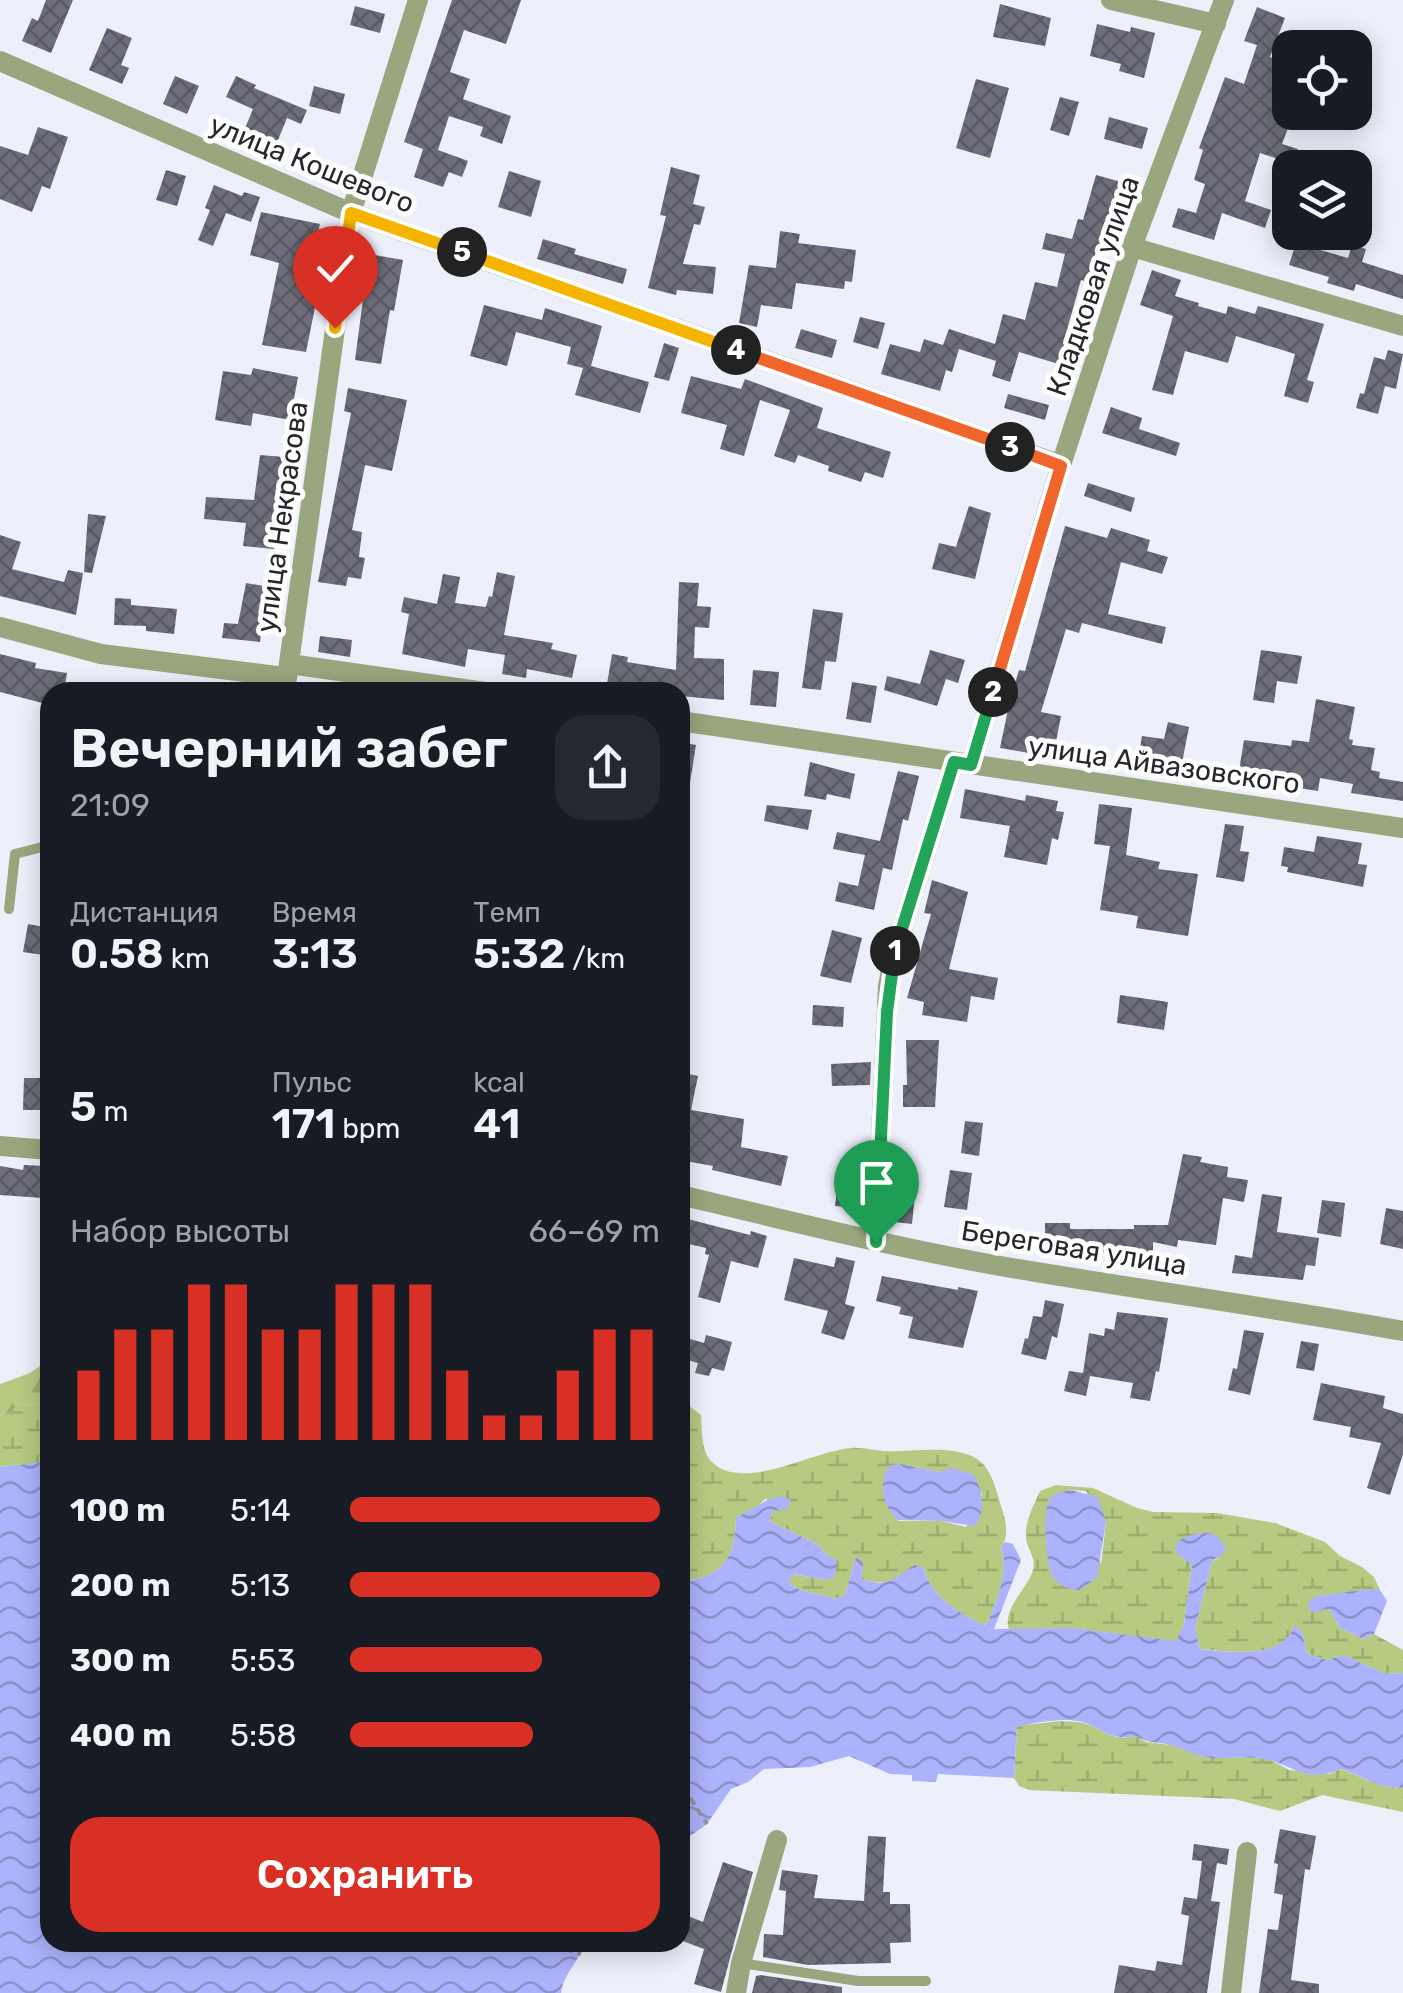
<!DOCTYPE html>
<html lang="ru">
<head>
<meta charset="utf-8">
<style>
  :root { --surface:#171b24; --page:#242831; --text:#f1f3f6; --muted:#9ea1a6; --accent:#d93025 }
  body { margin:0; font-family:Rubik,sans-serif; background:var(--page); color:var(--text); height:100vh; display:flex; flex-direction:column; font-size:38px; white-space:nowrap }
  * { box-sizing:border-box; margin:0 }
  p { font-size:32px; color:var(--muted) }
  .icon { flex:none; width:55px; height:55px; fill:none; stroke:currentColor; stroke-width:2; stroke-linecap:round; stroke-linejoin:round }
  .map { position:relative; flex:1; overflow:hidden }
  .drawer { position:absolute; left:40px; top:682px; width:650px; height:1270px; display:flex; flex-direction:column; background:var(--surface); border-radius:30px; box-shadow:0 5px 25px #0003 }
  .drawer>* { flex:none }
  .tools { position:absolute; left:1272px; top:30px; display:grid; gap:20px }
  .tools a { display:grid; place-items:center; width:100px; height:100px; border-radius:20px; background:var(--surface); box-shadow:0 5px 25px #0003; font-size:50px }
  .pin { position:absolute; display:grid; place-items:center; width:85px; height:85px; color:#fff; margin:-102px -42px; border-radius:50% 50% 50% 0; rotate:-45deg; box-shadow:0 0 10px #0007 }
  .pin .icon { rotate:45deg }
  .km { position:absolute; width:50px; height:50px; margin:-25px; border-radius:50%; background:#222; color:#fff; font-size:28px; line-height:50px; text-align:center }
  .round { display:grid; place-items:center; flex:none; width:105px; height:105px; border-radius:30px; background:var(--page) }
  .head { display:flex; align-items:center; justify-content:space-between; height:170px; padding:0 30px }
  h1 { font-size:55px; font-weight:600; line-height:75px }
  .metrics { display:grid; grid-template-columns:repeat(3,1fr); gap:15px; height:170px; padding:10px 30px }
  .metrics div { display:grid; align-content:center }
  .metrics b { font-size:42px; font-weight:600 }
  .metrics small { font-size:28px; font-weight:400 }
  .metrics p { font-size:28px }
  .chart { height:280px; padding:20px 30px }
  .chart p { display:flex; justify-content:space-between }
  .chart svg { width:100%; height:180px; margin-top:10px; stroke:var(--accent); stroke-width:6 }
  .button { display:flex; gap:20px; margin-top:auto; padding:20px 30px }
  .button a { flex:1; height:115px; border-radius:30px; background:var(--accent); color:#fff; font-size:40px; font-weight:600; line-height:115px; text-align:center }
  ul { padding:0 30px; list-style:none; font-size:32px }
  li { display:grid; grid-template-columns:160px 120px 1fr; align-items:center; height:75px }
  li i { height:25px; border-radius:12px; background:var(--accent) }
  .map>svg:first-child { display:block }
  .forest { fill:url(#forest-firs) }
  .wetland { fill:url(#wetland-marsh); fill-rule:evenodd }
  .water { fill:url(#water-waves) }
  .building { fill:url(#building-cross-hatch) }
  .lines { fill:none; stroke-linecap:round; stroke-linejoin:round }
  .path { stroke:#92939c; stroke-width:4; stroke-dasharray:8 5; stroke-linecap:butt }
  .service { stroke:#9aa67d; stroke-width:10 }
  .minor { stroke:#9aa67d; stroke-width:20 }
  .split-1-casing { stroke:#fff; stroke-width:20 }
  .split-2-casing { stroke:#fff; stroke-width:20 }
  .split-3-casing { stroke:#fff; stroke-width:20 }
  .split-4-casing { stroke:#fff; stroke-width:20 }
  .split-5-casing { stroke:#fff; stroke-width:20 }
  .split-6-casing { stroke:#fff; stroke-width:20 }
  .split-1 { stroke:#22a559; stroke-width:12 }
  .split-2 { stroke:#22a559; stroke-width:12 }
  .split-3 { stroke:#f0652b; stroke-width:12 }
  .split-4 { stroke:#f0652b; stroke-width:12 }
  .split-5 { stroke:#f5b400; stroke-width:12 }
  .split-6 { stroke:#f5b400; stroke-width:12 }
  .labels { text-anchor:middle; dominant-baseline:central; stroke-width:10; stroke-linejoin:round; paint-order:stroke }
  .street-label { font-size:28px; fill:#26262b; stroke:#fdfdfd }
</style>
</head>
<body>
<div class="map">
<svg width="1403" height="1993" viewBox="0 0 1403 1993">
  <defs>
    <pattern id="forest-firs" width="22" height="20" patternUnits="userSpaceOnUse" patternTransform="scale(2.5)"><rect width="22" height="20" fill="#b6ca82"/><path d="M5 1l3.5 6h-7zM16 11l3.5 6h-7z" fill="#9cad70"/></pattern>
    <pattern id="wetland-marsh" width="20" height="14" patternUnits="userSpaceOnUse" patternTransform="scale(2.5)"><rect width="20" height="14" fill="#b6ca82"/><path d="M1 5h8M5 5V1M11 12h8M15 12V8" fill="none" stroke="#9cad70"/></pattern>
    <pattern id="water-waves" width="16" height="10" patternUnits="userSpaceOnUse" patternTransform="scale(2.5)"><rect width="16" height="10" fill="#acb3fc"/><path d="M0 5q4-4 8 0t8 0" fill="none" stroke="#8c91cc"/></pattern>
    <pattern id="building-cross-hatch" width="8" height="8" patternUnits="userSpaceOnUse" patternTransform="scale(2.5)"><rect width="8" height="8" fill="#6d6e79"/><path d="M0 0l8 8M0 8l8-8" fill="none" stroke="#595a63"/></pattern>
  </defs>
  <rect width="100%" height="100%" fill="#edeffb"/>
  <path class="forest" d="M50,1359V1398L32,1406L21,1403L10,1412L0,1415V1384L30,1373Z"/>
  <path class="wetland" d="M50,1398V1453L45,1462L0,1467V1415L10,1412L21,1403L32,1406Z
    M688,1405L701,1415C702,1428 701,1449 710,1460C740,1495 815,1450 851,1448C861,1447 872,1450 882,1451C910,1453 958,1442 981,1462C991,1471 994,1484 998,1496C1003,1514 1012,1532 1001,1548C1009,1572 997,1599 988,1622L983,1625C962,1616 927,1593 924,1568C896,1574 891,1589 862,1579L856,1557L845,1595L836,1599C821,1593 801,1594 789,1583L792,1574L828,1580V1556L817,1544L769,1521L773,1511L766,1498L755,1509L736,1517C735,1559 723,1577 680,1582V1437ZM901,1464L939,1472L982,1493L980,1506L966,1527L941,1521H899L892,1514Z
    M1056,1485L1093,1488L1137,1508L1153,1512L1217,1513L1275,1523L1325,1542L1340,1556L1362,1567L1374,1577L1380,1590L1316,1596L1324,1609L1331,1611L1339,1627L1363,1639L1374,1634L1403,1650V1673L1385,1674L1344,1655L1327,1660L1307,1654L1302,1632L1294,1626C1285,1661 1228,1651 1200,1649L1195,1629L1212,1561L1221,1558L1192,1564L1184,1624L1176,1642L1072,1628L1009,1630C1002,1610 1025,1591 1032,1573C1038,1557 1026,1550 1026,1536C1025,1521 1034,1505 1040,1491ZM1071,1490L1086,1491L1106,1522L1101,1564L1056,1494Z
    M1060,1721C1068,1722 1078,1721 1086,1724C1106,1730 1111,1742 1136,1736L1146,1742L1171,1745L1210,1758L1253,1757L1269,1759L1289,1770L1329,1774L1341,1769L1382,1786L1403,1788V1812L1322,1795L1280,1811L1234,1799L1029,1790L1019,1786L1014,1778L1017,1726Z"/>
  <path class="water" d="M50,1453V1942L584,1943C579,1963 564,1972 561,1993H0V1467L44,1462Z
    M901,1464L939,1472L952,1468L973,1474C983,1489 986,1511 975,1526L941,1521L898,1520C883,1507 877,1483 890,1465Z
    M1071,1490L1098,1497L1106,1522L1097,1577L1080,1590C1069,1590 1058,1586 1052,1575C1046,1562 1042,1513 1049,1501C1054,1492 1062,1492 1071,1490Z
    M781,1496L791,1500L787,1509L773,1511L769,1521L817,1544L828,1556L837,1560L835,1576L828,1580L793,1574L789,1583C801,1594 821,1593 836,1599L845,1595L856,1557L863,1562L862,1579C891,1589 892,1577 915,1565L924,1568C927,1593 962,1616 984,1625L988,1622C997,1599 1009,1571 1001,1547L1005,1542L1013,1544L1021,1560L994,1629L1072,1628L1176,1641L1184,1624L1192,1565L1175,1552L1178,1541C1198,1531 1218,1526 1226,1551L1212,1561L1195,1629L1200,1649C1229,1652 1285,1660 1294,1625L1302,1632L1307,1654L1327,1660L1344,1655L1385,1674L1403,1673V1788L1382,1786L1342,1769C1302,1785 1292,1762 1259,1758C1243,1756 1227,1759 1211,1758C1195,1756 1181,1747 1166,1744C1154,1742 1146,1742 1136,1736C1117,1741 1107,1733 1090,1725C1071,1715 1037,1722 1017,1727L1014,1778L938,1774L936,1782L912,1781V1775L890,1774L849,1756L810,1767L764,1769L748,1782L731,1789L707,1824L689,1837L680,1850V1582C723,1577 735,1559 736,1517C753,1510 764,1499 781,1496Z
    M1371,1589L1380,1590L1387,1601L1374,1634L1363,1639L1339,1627L1331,1611L1324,1609L1316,1613L1309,1609L1308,1603L1316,1596Z"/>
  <path class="building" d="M46,0H73L51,53L22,41L32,18L38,21Z
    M452,0H521L506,44L464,30L450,72L470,79L463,99L511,116L502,144L480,136L483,127L449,116L438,150L468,161L462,177L449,172L443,187L414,177L423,149L404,142Z
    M1000,4L1051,18L1045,46L993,37Z
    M355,6L385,14L380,33L350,25Z
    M1257,7L1285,18L1270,57L1290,64V76L1283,99L1290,102V112H1294L1282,144L1298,149L1293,164L1260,153L1245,201L1271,210L1265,228L1222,213L1214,240L1172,227L1178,208L1196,213L1205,184L1194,180L1203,150L1199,148L1225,77L1244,84L1257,45L1244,41Z
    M1097,24L1130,32L1131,27L1155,33L1144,78L1119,71L1121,64L1090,56Z
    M107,28L132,38L121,65L129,68L122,84L89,70Z
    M175,76L199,86L187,114L163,104Z
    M236,76L256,85L254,88L307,110L301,124L287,118L276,145L243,133L253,109L226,97Z
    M976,79L1009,88L990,158L956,148Z
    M314,86L345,94L340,114L309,106Z
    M1060,97L1079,102L1069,136L1050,130Z
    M1109,117L1148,128L1142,149L1104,139Z
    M38,127L68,137L50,189L42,186L32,212L0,199V146L28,155Z
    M671,167L700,175L693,204L705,207L700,225L694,224L683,264L716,267L713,294L677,290L676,295L648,288L666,216L660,215Z
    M166,170L186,176L177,206L156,200Z
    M509,171L541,181L531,217L498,207Z
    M1096,175L1129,184L1108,249L1097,246L1088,282L1081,280L1063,344L1071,346L1065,366L1019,352L1010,382L992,376L996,361L959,349L952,372L946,370L940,391L881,374L890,344L920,352L924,339L943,345L949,329L995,344L1003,314L1025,320L1035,282L1057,287L1065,254L1042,249L1046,233L1072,239L1078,219L1083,220Z
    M214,185L242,196L244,192L260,197L251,222L226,213L213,246L198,240L210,210L205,208Z
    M261,212L320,224L314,250L326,253L306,352L262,345L279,263L250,255Z
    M780,231L800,234L798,243L856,250L852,282L845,281L844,289L796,283L792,309L761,305L757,327L739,323L749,265L776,268Z
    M543,239L576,249L574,254L627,269L623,284L537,259Z
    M1296,243L1348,258L1352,245L1366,249L1362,262L1403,275V299L1356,284L1354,291L1327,283L1329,277L1289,265Z
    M369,254L403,260L394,311L390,310L381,364L355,360Z
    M1152,270L1181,280L1175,296L1199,303L1198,306L1226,314L1228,306L1255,314L1258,306L1324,324L1307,380L1314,382L1308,403L1284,396L1295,354L1236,336L1228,363L1185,351L1173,395L1152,390L1173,316L1140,305Z
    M484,305L542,320L545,308L602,326L591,366L649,382L640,413L575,395L583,368L567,364L571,347L516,332L507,366L470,356Z
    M860,317L885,323L878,349L853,342Z
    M801,329L837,340L832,358L795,348Z
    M664,343L679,348L669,381L654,377Z
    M1388,350L1403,354L1396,389L1385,386L1378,414L1356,408L1360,393L1364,394L1374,357L1385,360Z
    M253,368L298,377L290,420L253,413L251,426L215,420L223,371L251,375Z
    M691,376L741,389L745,379L823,408L817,428L891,452L883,478L865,472L861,482L828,471L829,466L798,455L795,463L774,456L790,410L760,400L744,456L720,449L727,425L681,413Z
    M348,388L407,400L392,471L365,465L352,530L362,532L359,557L365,558L361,579L348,577L346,586L318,582L351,413L344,411Z
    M1008,394L1049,405L1045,420L1004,408Z
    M1111,407L1142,418L1139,429L1180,443L1176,456L1102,433Z
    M260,455L284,457L283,484L291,485L288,507L280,506L274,549L243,546L246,523L204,519L206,497L254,500Z
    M1088,483L1135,498L1131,512L1084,496Z
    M969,506L991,513L975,579L932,569L939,543L956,547Z
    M88,514L106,516L92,573L84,572Z
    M1065,526L1107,538L1111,528L1150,540L1147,551L1168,557L1162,574L1121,562L1108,614L1166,627L1162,644L1082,623L1079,633L1066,629L1041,712L1061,716L1053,757L1000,748L1010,700L1019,670L1025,671Z
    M0,535L21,542L12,569L64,582L68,570L83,573L76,615L0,596Z
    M497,572L515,576L504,635L553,643L551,649L577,655L572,678L527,669L526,678L502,674L505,655L468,649L465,667L402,654L409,614L401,612L404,597L437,604L443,574L460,577L455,603L486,607L489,596L492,597Z
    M679,582L699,583L697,606L711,607L709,628L695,627L694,658L724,659V700L680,696V692L623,684L622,692L606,690L612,654L628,657L627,662L676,670Z
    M246,583L270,587L267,603L264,602L260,642L222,638L224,623L238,624Z
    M115,598L131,599V605L177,609L174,634L146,631V626L114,625Z
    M813,609L843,613L836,662L825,661L821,690L802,688Z
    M320,636L352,640L350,657L318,652Z
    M930,650L965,660L958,683L946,679L937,706L884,690L887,676L920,684Z
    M1261,650L1302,656L1297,684L1277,681L1274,703L1253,700Z
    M0,654L36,663L35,668L67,673L64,692H50V705L0,692Z
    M753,670L779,672L776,707L750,705Z
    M852,682L877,686L871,723L846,719Z
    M1316,699L1355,707L1349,739L1353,740L1352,745L1375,748L1371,770L1380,772L1379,778L1403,782V801L1351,793L1353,784L1320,778L1318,791L1266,783V787L1237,783L1244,740L1291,746L1292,740L1309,742Z
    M1168,722L1189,727L1179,778L1156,773L1158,763L1138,760L1142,736L1164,739Z
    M680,742L696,745L689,789L680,788Z
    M810,762L855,774L850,799L827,794L826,800L804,796Z
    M898,771L919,776L908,821L903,819L892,870L883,868L874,910L835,901L839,882L858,886L865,855L833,849L837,832L880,841Z
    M965,789L1025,801L1026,795L1058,801L1056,811L1064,812L1058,840L1052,838L1047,865L1004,857L1010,826L960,818Z
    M1099,804L1132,808L1126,855L1160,862L1158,869L1198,874L1188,936L1136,928L1138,916L1100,910L1110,846L1094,844Z
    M767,805L812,810L808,830L764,821Z
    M1225,824L1244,826L1240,851L1249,852L1244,882L1216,877Z
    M1317,836L1362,843L1358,864L1367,865L1363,887L1287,872L1288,867L1281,866L1284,847L1314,852Z
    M932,880L968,892L949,969L998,978L994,1000L971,996L967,1022L922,1015L924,1002L907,998L931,914L924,913Z
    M28,924L50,928V956L23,952Z
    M832,930L862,938L851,983L820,976Z
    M1120,995L1168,1002L1164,1030L1117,1023Z
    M813,1005L844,1007L843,1027L812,1025Z
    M906,1040H939L935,1107H903V1085H907Z
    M871,1062L870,1085L832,1086L831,1064Z
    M680,1072L698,1076L691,1110L744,1119L741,1147L788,1156L781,1186L712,1170L713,1166L680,1160Z
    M24,1078H50V1110H23Z
    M965,1121L983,1123L979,1156L961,1153Z
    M1183,1154L1202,1157L1200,1162L1228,1167L1227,1177L1248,1180L1244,1202L1223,1198L1216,1245L1178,1240L1177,1247L1153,1242V1252H1045V1223H1070V1229H1134V1225H1168Z
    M24,1165L45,1166L43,1198L0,1195V1166L23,1170Z
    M950,1170L972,1173L967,1210L944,1207Z
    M839,1177L859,1179L855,1208L835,1206Z
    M897,1193L915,1194L912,1224L895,1222Z
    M1262,1194L1282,1197L1277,1232L1319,1238L1315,1266L1306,1265L1303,1280L1232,1273L1235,1255L1252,1258Z
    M1322,1200L1345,1203L1341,1237L1317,1233Z
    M1386,1208L1403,1211V1249L1380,1244Z
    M680,1217L750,1235L751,1231L767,1236L758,1268L731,1261L720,1303L698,1297L709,1255L705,1254L706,1248L680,1242Z
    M836,1257L855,1261L845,1304L855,1307L844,1340L821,1333L828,1311L784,1300L794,1258L834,1267Z
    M882,1276L958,1290V1287L978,1291L963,1348L908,1338L913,1317L899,1314L901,1307L876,1301Z
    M1045,1300L1064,1304L1057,1338L1052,1336L1046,1360L1021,1354L1025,1338L1028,1339L1033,1316L1042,1317Z
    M1117,1312L1168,1318L1159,1372L1156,1371L1150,1401L1130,1398L1133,1383L1090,1376L1086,1396L1064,1391L1069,1371L1083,1373L1089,1333L1104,1336L1105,1328L1114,1330Z
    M1244,1330L1264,1333L1250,1395L1228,1390L1233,1368L1237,1369Z
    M706,1335L732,1342L724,1371L712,1368L709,1376L695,1373L698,1363L680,1358V1336L704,1343Z
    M1301,1341L1319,1344L1314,1371L1296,1368Z
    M1321,1383L1385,1396L1383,1408L1403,1414V1454L1390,1495L1367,1488L1381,1443L1349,1437L1351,1427L1313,1420Z
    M1280,1829L1316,1836L1310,1870L1305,1869L1291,1980L1319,1984V1993H1259L1268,1929L1278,1930L1283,1895L1274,1893L1278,1864L1274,1863Z
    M868,1836L886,1837L883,1892H890V1904H910L911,1942L890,1943L891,1963L808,1965L763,1957L764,1934L783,1935L786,1891L779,1890L782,1870L818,1875L814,1898L864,1901Z
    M1194,1844L1229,1849L1227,1865L1217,1863L1211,1901L1220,1902L1207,1993H1114L1119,1965L1155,1971L1157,1961L1182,1965L1189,1916L1181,1914L1184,1897L1197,1899L1202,1861L1192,1860Z
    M723,1862L753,1872L721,1992L694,1984L704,1949L680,1940L688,1916L703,1922Z
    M761,1975L842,1987V1993H752L756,1976Z"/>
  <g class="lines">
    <path class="path" d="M683,1787L707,1824
      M565,1949L581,1954"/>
    <path class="service" d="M9,909L15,854L50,845
      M741,1963L858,1981H926"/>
    <path class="minor" d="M1111,0L1216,24
      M0,61L351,213L1061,465
      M1132,247L1403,326
      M0,627L101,654L285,677
      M290,664L485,692
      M285,692L351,213L418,0
      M680,721L1403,828
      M971,765L1061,465L1132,247L1224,0
      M0,1146L50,1150
      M680,1195C798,1223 916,1253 1036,1272C1158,1292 1281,1309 1403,1331
      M876,1242L888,986L895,951L954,762
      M736,1993L741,1963L777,1840
      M1231,1993L1247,1852"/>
  </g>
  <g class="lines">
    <g class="split-1-casing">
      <path id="split-1" d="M876,1242L887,1012L895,951"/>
    </g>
    <g class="split-2-casing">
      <path id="split-2" d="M895,951L954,762L971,765L993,692"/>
    </g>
    <g class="split-3-casing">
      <path id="split-3" d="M993,692L1061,466L1010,447"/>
    </g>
    <g class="split-4-casing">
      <path id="split-4" d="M736,350L1010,447"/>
    </g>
    <g class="split-5-casing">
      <path id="split-5" d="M462,252L736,350"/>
    </g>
    <g class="split-6-casing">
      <path id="split-6" d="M335,328L351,213L462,252"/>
    </g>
    <use href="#split-1" class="split-1"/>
    <use href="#split-2" class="split-2"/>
    <use href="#split-3" class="split-3"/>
    <use href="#split-4" class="split-4"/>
    <use href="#split-5" class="split-5"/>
    <use href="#split-6" class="split-6"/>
  </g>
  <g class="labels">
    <g class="street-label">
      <text transform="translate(312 164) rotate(22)">улица Кошевого</text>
      <text transform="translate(1093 286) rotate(-71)">Кладковая улица</text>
      <text transform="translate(282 517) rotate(-82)">улица Некрасова</text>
      <text transform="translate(1164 765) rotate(8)">улица Айвазовского</text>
      <text transform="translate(1074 1248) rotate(9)">Береговая улица</text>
    </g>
  </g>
</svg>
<div class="tools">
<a><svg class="icon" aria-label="locate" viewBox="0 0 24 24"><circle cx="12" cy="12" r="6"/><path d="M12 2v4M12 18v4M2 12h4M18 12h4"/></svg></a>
<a><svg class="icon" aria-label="layers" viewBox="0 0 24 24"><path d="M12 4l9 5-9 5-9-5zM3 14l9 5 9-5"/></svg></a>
</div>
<div class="pin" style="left:876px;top:1242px;background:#1e9e55"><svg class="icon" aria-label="arrive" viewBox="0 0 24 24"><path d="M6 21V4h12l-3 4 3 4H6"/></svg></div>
<div class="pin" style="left:335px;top:328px;background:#d93025"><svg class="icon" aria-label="check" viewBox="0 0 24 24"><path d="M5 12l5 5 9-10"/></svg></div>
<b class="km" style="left:895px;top:951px">1</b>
<b class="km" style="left:993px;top:692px">2</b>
<b class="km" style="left:1010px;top:447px">3</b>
<b class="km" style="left:736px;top:350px">4</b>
<b class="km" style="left:462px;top:252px">5</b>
<section class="drawer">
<div class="head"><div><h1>Вечерний забег</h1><p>21:09</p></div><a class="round"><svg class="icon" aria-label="share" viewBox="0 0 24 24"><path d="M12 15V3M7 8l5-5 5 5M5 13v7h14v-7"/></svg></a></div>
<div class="metrics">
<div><p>Дистанция</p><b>0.58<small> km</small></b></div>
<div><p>Время</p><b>3:13</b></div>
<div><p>Темп</p><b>5:32<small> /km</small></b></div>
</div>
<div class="metrics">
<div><b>5<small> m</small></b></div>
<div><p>Пульс</p><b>171<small> bpm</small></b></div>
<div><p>kcal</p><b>41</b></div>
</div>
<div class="chart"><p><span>Набор высоты</span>66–69 m</p>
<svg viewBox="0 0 160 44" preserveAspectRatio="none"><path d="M5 44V27M15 44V17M25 44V17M35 44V6M45 44V6M55 44V17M65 44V17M75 44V6M85 44V6M95 44V6M105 44V27M115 44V38M125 44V38M135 44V27M145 44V17M155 44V17"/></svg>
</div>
<ul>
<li><b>100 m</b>5:14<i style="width:100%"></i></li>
<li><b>200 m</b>5:13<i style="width:100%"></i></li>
<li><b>300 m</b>5:53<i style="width:62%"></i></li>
<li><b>400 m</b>5:58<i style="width:59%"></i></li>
</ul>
<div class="button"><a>Сохранить</a></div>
</section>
</div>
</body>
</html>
